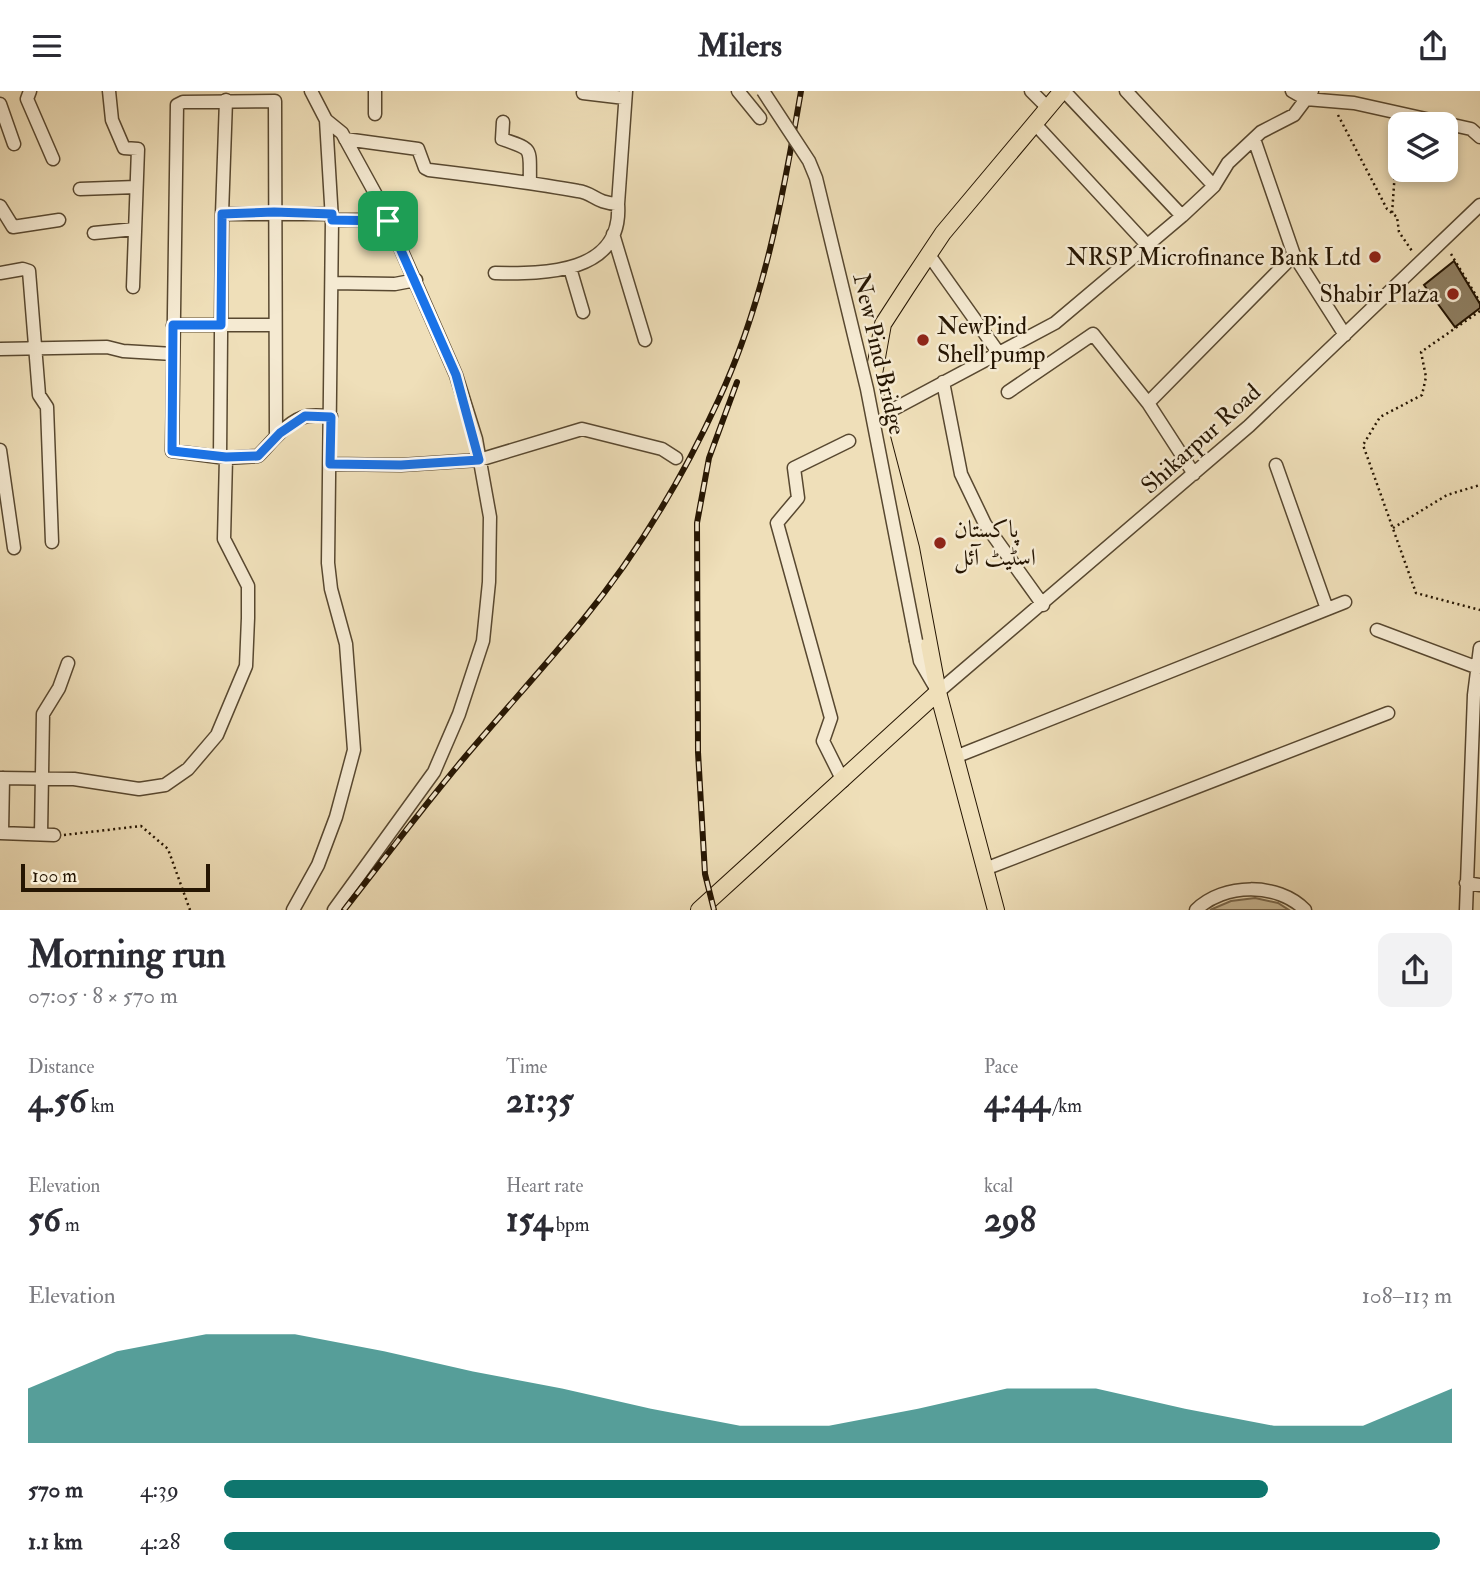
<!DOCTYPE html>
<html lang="en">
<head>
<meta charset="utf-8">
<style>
  :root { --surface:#fff; --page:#f2f2f3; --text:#2b2b33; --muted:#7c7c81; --accent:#0f766e }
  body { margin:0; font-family:"IM FELL Double Pica",Amiri,serif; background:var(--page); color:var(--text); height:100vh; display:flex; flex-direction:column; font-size:26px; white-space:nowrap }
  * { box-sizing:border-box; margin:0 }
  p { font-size:23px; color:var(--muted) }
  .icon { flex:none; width:38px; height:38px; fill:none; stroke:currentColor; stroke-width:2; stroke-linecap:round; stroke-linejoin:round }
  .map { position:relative; height:819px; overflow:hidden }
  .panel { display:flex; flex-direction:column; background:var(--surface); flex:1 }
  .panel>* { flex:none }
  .tools { position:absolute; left:1388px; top:21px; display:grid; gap:14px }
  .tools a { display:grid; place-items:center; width:70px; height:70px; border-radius:14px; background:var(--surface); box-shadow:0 4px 10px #0003; font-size:35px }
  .scale { position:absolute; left:21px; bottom:18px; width:189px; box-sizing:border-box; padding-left:7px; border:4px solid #251502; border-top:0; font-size:19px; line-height:24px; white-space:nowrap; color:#251502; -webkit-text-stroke:5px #f5ead2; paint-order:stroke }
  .pin { position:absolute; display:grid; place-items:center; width:60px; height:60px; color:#fff; margin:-30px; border-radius:14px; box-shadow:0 4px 10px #0006 }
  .round { display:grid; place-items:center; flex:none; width:74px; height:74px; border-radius:14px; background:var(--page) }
  .overview { display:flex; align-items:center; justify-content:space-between; height:119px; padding:0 28px }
  h1 { font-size:38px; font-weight:700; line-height:52px }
  .stats { display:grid; grid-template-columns:repeat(3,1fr); gap:10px; height:119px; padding:7px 28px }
  .stats div { display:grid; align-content:center }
  .stats b { font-size:35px; font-weight:700 }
  .stats small { font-size:19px; font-weight:400 }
  .stats p { font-size:19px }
  .chart { height:196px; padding:14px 28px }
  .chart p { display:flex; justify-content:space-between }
  .chart svg { width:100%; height:126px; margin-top:7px; fill:var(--accent); opacity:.7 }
  ul { padding:0 28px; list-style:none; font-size:23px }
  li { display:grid; grid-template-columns:112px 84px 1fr; align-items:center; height:52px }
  li i { height:18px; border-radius:9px; background:var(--accent) }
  header { display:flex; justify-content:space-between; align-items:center; height:91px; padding:0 28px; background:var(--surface); font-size:32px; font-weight:700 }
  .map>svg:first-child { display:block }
  .green { fill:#cdbd9a; stroke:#79694e; stroke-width:2 }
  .building { fill:#8e7e61; stroke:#251502; stroke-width:2 }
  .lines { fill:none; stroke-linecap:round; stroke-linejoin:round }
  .minor-casing { stroke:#584830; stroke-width:15 }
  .major-casing { stroke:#251502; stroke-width:18 }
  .path { stroke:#251502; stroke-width:2.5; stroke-dasharray:2 3.5; stroke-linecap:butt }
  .minor { stroke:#f5ead2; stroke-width:12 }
  .major { stroke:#efdfb9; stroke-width:16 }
  .rail-casing { stroke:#251502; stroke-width:6 }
  .rail { stroke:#f5ead2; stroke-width:3.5; stroke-dasharray:10; stroke-linecap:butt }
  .minor-bridge-casing { stroke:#584830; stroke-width:15; stroke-linecap:butt }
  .minor-bridge { stroke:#f5ead2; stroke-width:12 }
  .route-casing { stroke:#fff; stroke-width:14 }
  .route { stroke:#1a73e8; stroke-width:9 }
  .poi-dot { fill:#8f2418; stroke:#f5ead2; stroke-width:2.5 }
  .labels { text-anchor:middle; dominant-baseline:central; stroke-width:5; stroke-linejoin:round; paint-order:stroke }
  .poi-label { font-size:24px; fill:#251502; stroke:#f5ead2; text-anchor:end }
  .street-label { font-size:24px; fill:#251502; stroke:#f5ead2 }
</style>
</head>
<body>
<header><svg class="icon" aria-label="menu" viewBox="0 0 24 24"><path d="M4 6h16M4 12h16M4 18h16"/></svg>Milers<svg class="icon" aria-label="share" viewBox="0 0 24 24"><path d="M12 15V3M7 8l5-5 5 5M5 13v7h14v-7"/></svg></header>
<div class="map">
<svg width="1480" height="819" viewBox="0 0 1480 819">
  <rect width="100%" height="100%" fill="#efdfb9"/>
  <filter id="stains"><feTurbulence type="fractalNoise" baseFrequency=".00286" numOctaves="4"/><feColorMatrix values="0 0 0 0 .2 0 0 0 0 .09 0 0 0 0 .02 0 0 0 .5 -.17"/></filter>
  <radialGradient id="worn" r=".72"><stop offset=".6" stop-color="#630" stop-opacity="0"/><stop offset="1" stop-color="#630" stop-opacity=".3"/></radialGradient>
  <path class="green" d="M1255,807L1278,812L1289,819H1210L1231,810Z"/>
  <path class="building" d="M1454,170L1480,213V217L1455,236L1424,194Z"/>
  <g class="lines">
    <g class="minor-casing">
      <path id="minor" d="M30,0L27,8L53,68
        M109,0L112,29L124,57L138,58L133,196
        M311,0L326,29L342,42L381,113L456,284L476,348L490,426L489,491L483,550L459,623L434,681L334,819
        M375,0V23
        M738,0L760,27
        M1031,0L1048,17
        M1064,0L1182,125
        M1126,0L1214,95
        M1292,0L1306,8L1354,12L1471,38L1480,46
        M583,2L625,7
        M0,13L14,53
        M503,31L502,48C535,59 529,57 530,91
        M1035,33L1148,155
        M345,48L418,58L425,77L429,79C479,85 529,91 578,100C594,102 595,112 618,113
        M1254,48L1294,164L1345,244
        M80,98L136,96
        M0,115L13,136L59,129
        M222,123H332
        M332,129H388
        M94,142L135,138
        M613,143L645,249
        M929,164L998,261
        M570,177L583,221
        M0,182L23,178L29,180L39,304L47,316L52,451
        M495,182C544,183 623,183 618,113L626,0
        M332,192L395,193L416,189
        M173,234H275
        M0,258L107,256L123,260L173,263
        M943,291L961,383L985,433L1043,514
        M1008,301L1093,243L1148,312
        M877,327L1055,232L1182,125L1214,95L1228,72L1261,41L1294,24L1312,0
        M276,346L275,10L183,11L177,14L172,360L226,367L258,365C271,352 289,328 308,325C315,324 324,325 331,325
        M0,359L14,457
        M220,366L222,123L226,9
        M330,373L401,374L479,369L582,338L662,358L676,367
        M1276,374L1327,518
        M1194,383L1148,312L1294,164
        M1377,539L1478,577
        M916,550L920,570L938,601L1249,335L1480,114
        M955,666L1345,511
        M0,687L74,688L139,698L165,694L188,678L217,644L246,575L248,527V495L224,448L226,367
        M843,690L823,650L831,627L777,432L798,407L794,377L849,350
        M0,742L54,744
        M2,742L3,687
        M41,743L43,623L59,597L68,572
        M985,778L1388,622
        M1466,792L1480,794
        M293,819L318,774L336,726L354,659L346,553L331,498L328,472L332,129L326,29
        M1196,819C1223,792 1278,791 1305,819
        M1466,819L1474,604L1480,557"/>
    </g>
    <g class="major-casing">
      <path id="major" d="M699,819L938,601
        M996,819L938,601L911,457L877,327L874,283L883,233L907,196L943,142L1062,0"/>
    </g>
    <path class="path" d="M1338,24L1387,118L1397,126L1399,141L1412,160
      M1390,32L1395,80L1392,123
      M1451,163L1480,211
      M1480,220L1421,261L1426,286L1422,304L1380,326L1363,354L1416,502L1480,519
      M1393,437L1447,404L1480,394
      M64,744L141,735L168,758L190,819"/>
    <use href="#minor" class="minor"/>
    <use href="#major" class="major"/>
    <g class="rail-casing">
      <path id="rail" d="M344,819C384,768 423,716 465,666C504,620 544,576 582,530C637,463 682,388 718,310C764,212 783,106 801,0
        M714,819L705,783L698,661L697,432L709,367L737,291"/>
    </g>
    <use href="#rail" class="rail"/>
    <g class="minor-bridge-casing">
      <path id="minor-bridge" d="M763,0L809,70L816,87L867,298L916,550"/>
    </g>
    <use href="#minor-bridge" class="minor-bridge"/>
  </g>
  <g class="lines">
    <g class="route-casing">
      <path id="route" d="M274,121L332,123V129L388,130L456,284L479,369L401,374L330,373L331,326L305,325L280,342L258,365L226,366L172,360L173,234H221L222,123Z"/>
    </g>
    <use href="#route" class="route"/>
  </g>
  <g class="poi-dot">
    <circle cx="1375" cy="166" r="7"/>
    <circle cx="1453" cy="203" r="7"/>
    <circle cx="923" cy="249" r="7"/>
    <circle cx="940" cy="452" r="7"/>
  </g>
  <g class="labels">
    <g class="poi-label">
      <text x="1361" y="166">NRSP Microfinance Bank Ltd</text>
      <text x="1439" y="203">Shabir Plaza</text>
      <text x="937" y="235" text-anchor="start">NewPind<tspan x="937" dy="28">Shell pump</tspan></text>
      <text x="954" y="438" text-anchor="start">پاکستان<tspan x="954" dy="28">اسٹیٹ آئل</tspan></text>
    </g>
    <g class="street-label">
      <text transform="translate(879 263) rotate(77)">New Pind Bridge</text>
      <text transform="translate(1201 348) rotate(-42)">Shikarpur Road</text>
    </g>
  </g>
  <rect width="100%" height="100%" filter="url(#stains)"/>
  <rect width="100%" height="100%" fill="url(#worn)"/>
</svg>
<div class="tools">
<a><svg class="icon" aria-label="layers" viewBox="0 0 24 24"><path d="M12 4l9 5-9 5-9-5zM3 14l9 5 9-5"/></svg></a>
</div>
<div class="scale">100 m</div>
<div class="pin" style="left:388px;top:130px;background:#1e9e55"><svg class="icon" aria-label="arrive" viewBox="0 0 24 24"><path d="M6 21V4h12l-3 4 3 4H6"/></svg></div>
</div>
<section class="panel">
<div class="overview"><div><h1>Morning run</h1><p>07:05 · 8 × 570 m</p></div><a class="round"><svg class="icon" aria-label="share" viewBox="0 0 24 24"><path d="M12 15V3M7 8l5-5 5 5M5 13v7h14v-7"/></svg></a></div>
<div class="stats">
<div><p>Distance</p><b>4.56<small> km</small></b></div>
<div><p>Time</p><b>21:35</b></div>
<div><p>Pace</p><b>4:44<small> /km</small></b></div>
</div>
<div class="stats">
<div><p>Elevation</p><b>56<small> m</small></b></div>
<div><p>Heart rate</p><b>154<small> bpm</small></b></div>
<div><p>kcal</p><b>298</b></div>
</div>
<div class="chart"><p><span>Elevation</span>108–113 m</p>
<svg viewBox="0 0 160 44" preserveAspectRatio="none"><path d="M0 44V25L10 12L20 6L30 6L40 12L50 19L60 25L70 32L80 38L90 38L100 32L110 25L120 25L130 32L140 38L150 38L160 25V44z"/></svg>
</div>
<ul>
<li><b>570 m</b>4:39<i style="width:85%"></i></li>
<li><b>1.1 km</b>4:28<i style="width:99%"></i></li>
</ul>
</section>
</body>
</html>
